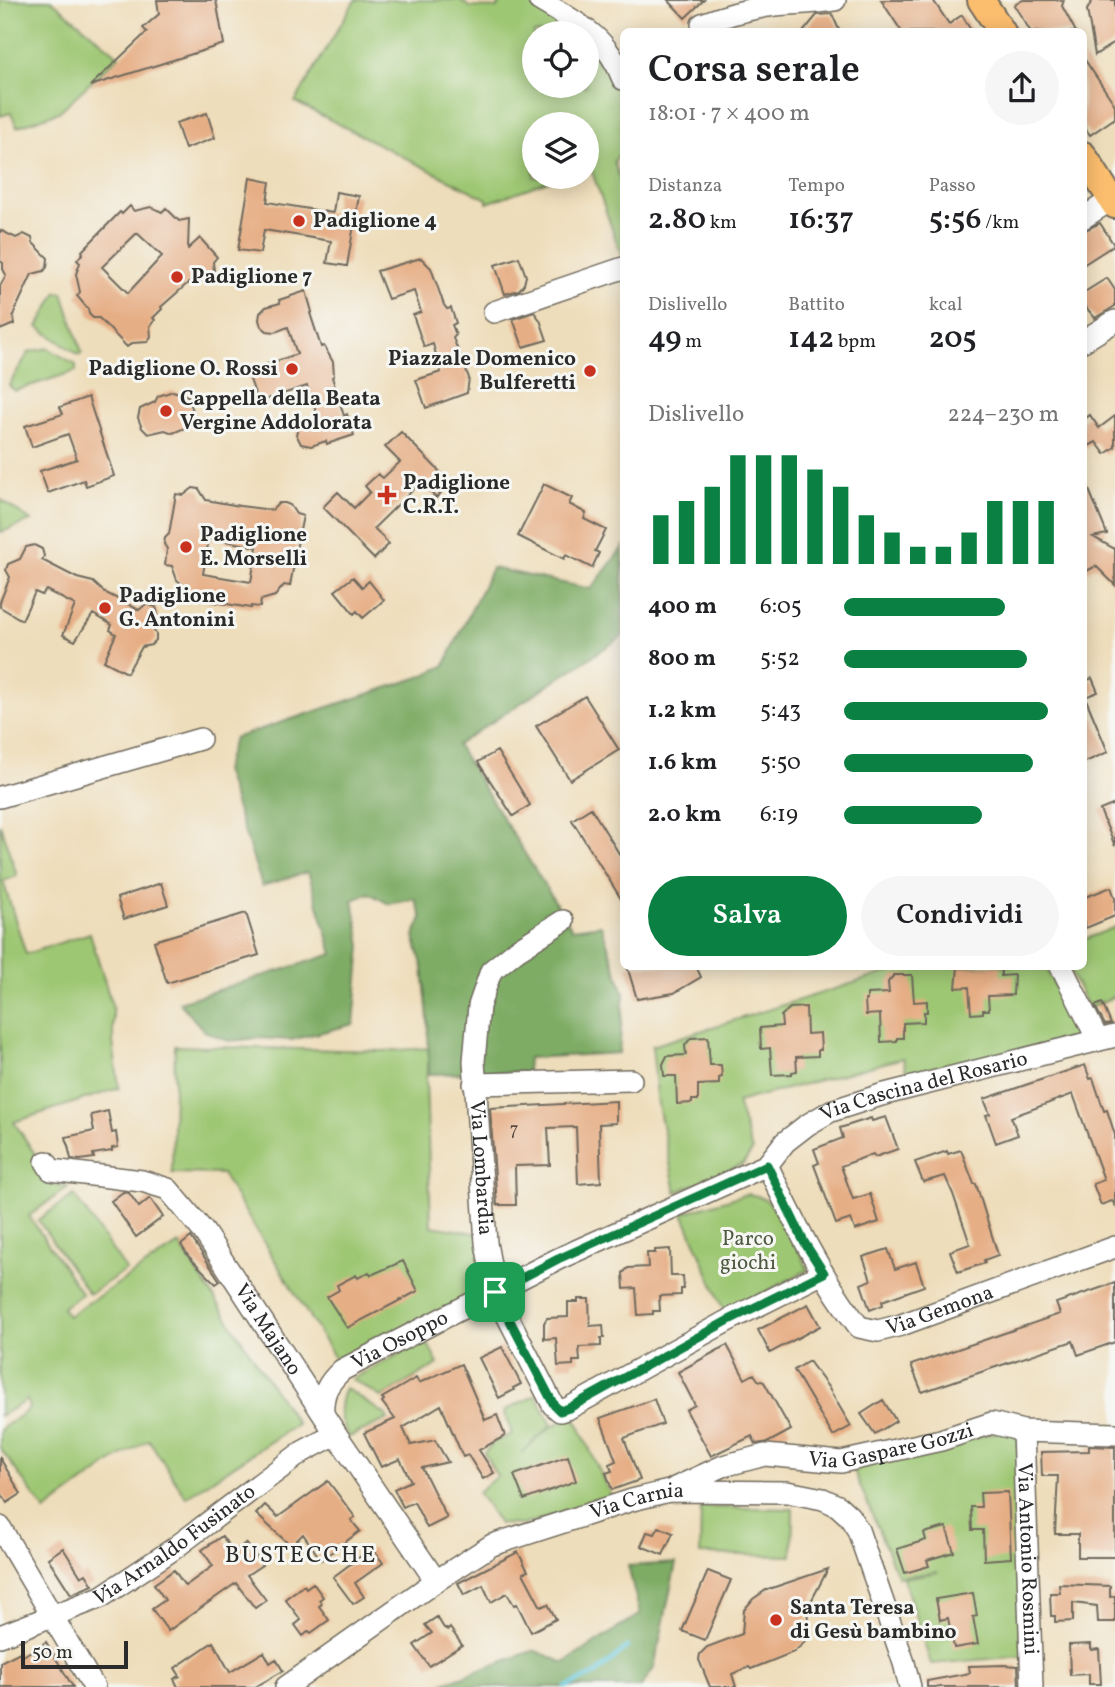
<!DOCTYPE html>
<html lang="it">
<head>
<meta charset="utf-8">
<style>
  :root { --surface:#fff; --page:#f6f6f6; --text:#202124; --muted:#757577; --accent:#0b8043 }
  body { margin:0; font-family:Vollkorn,serif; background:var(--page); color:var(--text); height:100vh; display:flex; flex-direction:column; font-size:26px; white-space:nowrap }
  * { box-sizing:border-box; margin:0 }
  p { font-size:23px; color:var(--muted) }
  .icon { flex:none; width:38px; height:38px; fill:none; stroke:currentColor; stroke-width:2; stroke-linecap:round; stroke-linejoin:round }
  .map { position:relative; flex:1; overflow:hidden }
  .side { position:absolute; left:620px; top:28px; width:467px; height:942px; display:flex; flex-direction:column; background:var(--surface); border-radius:10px; box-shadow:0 4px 18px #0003 }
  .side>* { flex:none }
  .controls { position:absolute; left:522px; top:21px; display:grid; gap:14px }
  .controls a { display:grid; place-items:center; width:77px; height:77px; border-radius:50%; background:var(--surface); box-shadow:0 4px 18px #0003; font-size:35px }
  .scale { position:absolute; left:21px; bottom:18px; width:107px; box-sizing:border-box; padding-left:7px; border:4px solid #2b2b2b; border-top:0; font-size:19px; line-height:24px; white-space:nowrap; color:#2b2b2b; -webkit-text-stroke:5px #f6f6f2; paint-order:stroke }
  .pin { position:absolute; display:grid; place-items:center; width:60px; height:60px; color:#fff; margin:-30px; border-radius:14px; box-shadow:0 4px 10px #0006 }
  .round { display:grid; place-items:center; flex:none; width:74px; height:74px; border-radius:37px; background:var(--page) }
  .headline { display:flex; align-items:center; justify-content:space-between; height:119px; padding:0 28px }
  h1 { font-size:38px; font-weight:600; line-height:52px }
  .stats { display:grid; grid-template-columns:repeat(3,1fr); gap:10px; height:119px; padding:7px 28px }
  .stats div { display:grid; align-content:center }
  .stats b { font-size:30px; font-weight:600 }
  .stats small { font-size:19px; font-weight:400 }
  .stats p { font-size:19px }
  .chart { height:196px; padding:14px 28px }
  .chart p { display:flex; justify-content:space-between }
  .chart svg { width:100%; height:126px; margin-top:7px; stroke:var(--accent); stroke-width:6 }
  .action { display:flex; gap:14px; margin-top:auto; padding:14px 28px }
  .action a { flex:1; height:80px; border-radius:42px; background:var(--accent); color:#fff; font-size:28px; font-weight:600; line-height:80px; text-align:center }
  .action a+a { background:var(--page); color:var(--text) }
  ul { padding:0 28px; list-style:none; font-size:23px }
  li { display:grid; grid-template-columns:112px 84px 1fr; align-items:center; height:52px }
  li i { height:18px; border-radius:9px; background:var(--accent) }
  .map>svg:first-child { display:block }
  .green { fill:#9ec773; stroke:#64794f; stroke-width:2 }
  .forest { fill:#7eac65; stroke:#546c48; stroke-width:2 }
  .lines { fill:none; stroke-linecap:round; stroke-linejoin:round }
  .stream { stroke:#5cc4d8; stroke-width:4.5 }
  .building { fill:#e6ae85; fill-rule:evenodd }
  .minor-casing { stroke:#6f695d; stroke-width:24 }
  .major-casing { stroke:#6f695d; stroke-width:30 }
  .minor { stroke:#fff; stroke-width:21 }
  .major { stroke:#fbbd6e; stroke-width:26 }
  .route-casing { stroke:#fff; stroke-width:14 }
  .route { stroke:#0b8043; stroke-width:9 }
  .poi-dot { fill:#c8321e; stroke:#f6f6f2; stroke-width:2.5 }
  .labels { text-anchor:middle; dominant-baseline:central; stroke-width:6; stroke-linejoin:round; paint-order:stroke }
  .number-label { font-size:18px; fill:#5a4c42 }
  .poi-label { font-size:21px; font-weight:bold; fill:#2b2b2b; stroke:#f6f6f2; text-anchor:start }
  .street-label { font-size:21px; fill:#2b2b2b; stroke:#f6f6f2 }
  .park-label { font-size:21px; fill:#4e5a41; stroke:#f6f6f2 }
  .quarter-label { font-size:24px; letter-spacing:2px; fill:#2b2b2b; stroke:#f6f6f2 }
</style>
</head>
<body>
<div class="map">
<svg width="1115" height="1687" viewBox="0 0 1115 1687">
  <rect width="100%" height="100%" fill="#f6f6f2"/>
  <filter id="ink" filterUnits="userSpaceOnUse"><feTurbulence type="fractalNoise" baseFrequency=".0143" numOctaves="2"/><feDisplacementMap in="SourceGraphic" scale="14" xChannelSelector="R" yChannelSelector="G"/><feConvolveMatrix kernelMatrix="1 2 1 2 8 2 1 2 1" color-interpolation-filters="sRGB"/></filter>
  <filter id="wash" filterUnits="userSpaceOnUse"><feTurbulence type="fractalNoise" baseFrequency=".00686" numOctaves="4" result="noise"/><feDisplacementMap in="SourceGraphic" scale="28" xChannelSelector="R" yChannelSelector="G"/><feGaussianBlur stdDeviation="1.57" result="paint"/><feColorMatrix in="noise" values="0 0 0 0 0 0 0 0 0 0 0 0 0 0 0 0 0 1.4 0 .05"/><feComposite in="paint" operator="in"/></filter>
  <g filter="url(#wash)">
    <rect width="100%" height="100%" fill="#eeddba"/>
    <path class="green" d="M0,0H51L119,56L59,112L17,127L11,113L0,116Z
      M355,0H460L470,7L497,8L502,0H526L577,29L581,33H534V86H586V39C621,73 623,106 623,151L614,161L623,189V260L590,166L586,167V124H534V177H559L487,203V199L295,102Z
      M57,292L63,293L82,353L79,355L38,327Z
      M48,348L76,365V371L14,391L9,385L29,352Z
      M0,499L31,521L1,532Z
      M0,824L17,876L3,881L26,954L90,933L113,1009V1042L119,1088L14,1122L42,1165L46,1183L68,1187L29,1216L82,1294L62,1308L68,1316L179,1244L297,1424L186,1497L149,1440L113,1461L45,1511L0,1448V1430L29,1409L27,1400L0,1416Z
      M1115,927V996L1089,1008L1067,966H1083V940Z
      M908,966H1045L1079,1033L1075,1039L914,1073L906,1071L903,1058L737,1102L752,1151L743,1164L676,1192L658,1105L652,1046Z
      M175,1046L383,1051L429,1048L426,1080L431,1226L481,1234L495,1292L342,1370L222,1174L172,1173Z
      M746,1194C754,1195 761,1196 767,1201C782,1214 800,1252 808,1270L725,1313L683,1213Z
      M74,1195L126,1270L89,1294L38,1220Z
      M426,1340L438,1364L381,1397L352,1379Z
      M345,1388L386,1415L388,1419L349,1437C338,1420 337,1407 345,1388Z
      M536,1395L552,1425L521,1453L552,1426L574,1415L612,1498L522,1525L499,1524L478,1492L497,1476L484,1453L494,1442L512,1434L504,1411Z
      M1019,1427L1023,1656L931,1664L903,1578L938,1572L898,1577L852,1466Z
      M701,1507L793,1509L792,1556L700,1554Z"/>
    <path class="forest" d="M623,547V636L457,745L572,929L601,925L624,993L619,1053L528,1058L527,1072L429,1074L428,1019L423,968L414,936L422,918L415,899L389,904L369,893L353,900L361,945L354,1024L291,1040L259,1038L229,1041L204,1031L179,1002L333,954L308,872L262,886L224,770L234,738L420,677L444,666L492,568L591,589Z
      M676,1563L654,1668L641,1687H433L535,1650L564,1663L640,1614L628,1566Z"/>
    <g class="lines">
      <path class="stream" d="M566,1687L596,1674L627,1647"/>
    </g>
    <g id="blocks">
      <path class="building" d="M157,0H216L224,44L90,86L147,32L143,28L159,14Z
        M668,0H704L685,18Z
        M881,0H933L949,24L962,15L972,32H902Z
        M1023,0H1064L1062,6L1076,32H1031L1014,5Z
        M1093,0H1115V42L1095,55L1087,10Z
        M832,14L840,32H803L817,15Z
        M1083,57L1115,105V118L1090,135L1083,125Z
        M207,113L215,138L185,149L176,123Z
        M250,178L270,182L267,202L333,213L336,192L359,196L347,266L327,263L331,241L264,230L260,253L238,250Z
        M130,206L134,211L151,207L162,212L166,208L179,221L189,219L188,249L200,238L217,257L213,262L214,271L210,278L202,281L196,278L189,284L188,283L161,307L162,309L153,318L155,320L150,326L151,336L148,342L132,343L127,347L99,318H93L89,314L88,309L77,296L80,292L76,274L80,263L77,260L83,253L82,251L120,212L122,214ZM137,233L162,256L128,293L102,267Z
        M1100,223L1114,245L1083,265V231Z
        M0,230L16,238L24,234L32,238L33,243L48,258L47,267L44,271L32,274L13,315L14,324L0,330V286L6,275L3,269V263L0,261Z
        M519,257L526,276L524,284L519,290L505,294L495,265Z
        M421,258L431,268L444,305L447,309L451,308L456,323L452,325L456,335L453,338L469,378L467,393L426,408L416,380L441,372L433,344L424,347L413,315L421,312L414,291L388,299L377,271Z
        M1107,278L1115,290V306L1095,318L1083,304V293Z
        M306,291L312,312L310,313L321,347L324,346L333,362L334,376L332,377L344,416L347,414L354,435L327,444L326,441L311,446L301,444L296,434L302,422L318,417L307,386L258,402L247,371L297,354L288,327L275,332L267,331L261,326L259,320L260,313L266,307L280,303L279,300Z
        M534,312L540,320L547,340L523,347L513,319Z
        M173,391L188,396L194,414L187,427L173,433L165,430L148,434L142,428L138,418L140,409L155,402L158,396Z
        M88,397L114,476L86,486L84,480L48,493L40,471L77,459L68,434L32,447L25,426L63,414L60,407Z
        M1090,415L1099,428L1115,416V447L1105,454L1096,442L1083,449V420Z
        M401,432L451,483L436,498L421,482L374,528L389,544L374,559L323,507L338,492L354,508L370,492L365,486L378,474L383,478L400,462L385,447Z
        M1083,475L1107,534L1093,537L1115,549V585L1096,566L1083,573Z
        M544,484L572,498L569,504L586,513L584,519L606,530L595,551L599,553L592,568L566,555L564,559L518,536Z
        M193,488L199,489L206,500L240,506L272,510L279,503H285L290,505L296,514L303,516L295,554L299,563L293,569L290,586L284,585L275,596L261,600L260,607L251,606V608L196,599L197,597L187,594V588L177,580L172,566L165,565L167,549L164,544L165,538L169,534L176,494L184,495ZM209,538L257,547L251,582L203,574Z
        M34,545L42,549L44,556L42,560L77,578L93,582L104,592L139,610L146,604L156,607L158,614L152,628L156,634V640L151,645L142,647L127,673L104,661L116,634L110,630L112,625L93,614L75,641L63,635L75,605L46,590L42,595L35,592L22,620L0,607V602L10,577L6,570L8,564L20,559L26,547Z
        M353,577L362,587L369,581L384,600L363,618L357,611L354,614L335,591Z
        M1092,678L1098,692L1085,697L1108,752L1083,763V682Z
        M585,696L619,750L570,780L536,726Z
        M497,751L530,805L513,816L478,762Z
        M1115,804V846L1100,810Z
        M591,808L623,860V902L572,820Z
        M161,883L168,905L124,919L117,898Z
        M1111,887L1115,898V916L1086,928L1083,921V898Z
        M246,913L259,955L167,983L154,941Z
        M627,966H696L701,977L674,993L637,999Z
        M1001,966V976L1014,975L1013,995L988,996L989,1010H983V1013L971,1014L969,987L956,988L958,967Z
        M894,975H912L914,1002L927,1001V1012H924V1022L903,1023V1038H897V1041L881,1042L880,1014L866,1015L865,1000H867V994L889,993L888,982Z
        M1102,1003L1106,1012L1111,1024L1105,1025L1095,1006Z
        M806,1007L807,1034L820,1033L821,1050H818V1056L796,1057L797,1071L792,1072V1074L772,1075L770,1048L761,1049L760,1028L782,1026L781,1016L790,1008Z
        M708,1037L710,1065H721L722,1077L719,1078V1084L698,1085V1100H692V1103L677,1104L676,1076H664L663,1064L667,1056L686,1055L685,1045L691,1038Z
        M1085,1065L1090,1079L1093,1078L1104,1111L1107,1110L1115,1135V1205L1112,1201L1101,1205L1093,1184L1104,1180L1073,1094L1011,1117L1018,1135L996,1143L986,1115L990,1114L984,1099Z
        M616,1101V1123L599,1124L601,1182L578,1184L576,1127L548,1128L550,1165L515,1166L516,1205H497L490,1108Z
        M108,1111L112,1133L116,1132L118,1147L112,1148V1151L93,1154L94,1158L80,1160L71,1159L66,1137L94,1131L91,1115Z
        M886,1117L898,1149L875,1157L873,1154L841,1166L853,1199L870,1194L879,1222L855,1230L851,1219L836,1224L814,1165L819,1163L814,1149L843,1138L840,1128L871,1118L872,1121Z
        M961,1150L974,1184H976L998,1255L984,1260L985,1263L958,1272L950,1251L970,1244L953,1194L945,1176L923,1182L915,1162L947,1151L948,1154Z
        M123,1192L129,1193L139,1207L150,1198L163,1217L136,1237L111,1201Z
        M191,1237L220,1281L216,1284L189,1257L181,1245Z
        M670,1249L671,1276H683L684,1289H681V1295L659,1296L660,1311H653V1314L638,1315L636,1288L624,1289L623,1273L628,1268L648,1267L647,1253H655V1250Z
        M888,1249L895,1269L916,1262L924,1286L882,1301L883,1305L870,1310L861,1284L871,1280L863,1257Z
        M403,1261L418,1291L347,1328L327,1297L339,1290L337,1285L356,1275L358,1278L369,1272L371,1275Z
        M1115,1283V1342L1078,1355L1073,1341L922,1392L911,1365L1060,1314L1056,1303Z
        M578,1299H589L590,1326L603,1325L604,1338H601V1346L579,1347L580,1361H573V1365L558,1366L556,1338L544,1339V1323L547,1318L568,1317V1302H578Z
        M808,1304L820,1326L770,1353L758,1330Z
        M727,1345L745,1379L754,1374L758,1380L764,1382L791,1430L769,1442L756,1444L752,1436L711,1456L686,1410L695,1405L678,1372Z
        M502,1347L521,1384L513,1388L514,1390L499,1398L479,1358Z
        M809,1361L828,1387L851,1426L833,1436L794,1370Z
        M461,1364L485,1420L497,1415L505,1436L479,1450L494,1473L483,1479L468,1455L463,1457L441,1405L403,1428L411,1445L435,1440L448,1462L422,1468L447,1518L427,1528L414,1502L403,1507L394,1489L411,1481L400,1459L381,1467L364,1433L395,1419L382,1402L384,1400L382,1398L416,1378L419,1383Z
        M654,1399L663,1424L624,1438L640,1480L612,1490L606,1473L612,1471L609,1464L616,1461L600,1418Z
        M883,1400L896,1421L875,1434L861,1414Z
        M1089,1446L1115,1447V1557H1078V1534H1055L1058,1476H1042L1041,1452L1089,1451Z
        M568,1456L576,1481L524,1500L514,1475Z
        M0,1458L21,1494L7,1503L0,1491Z
        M328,1481L355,1517L351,1520L360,1531L321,1560L303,1534L291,1546L256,1514L265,1505L278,1517Z
        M1008,1492L1011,1558L984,1560L983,1530H972L971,1507H981L980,1493Z
        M659,1527L673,1533L663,1555L641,1546L647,1532L655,1534Z
        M946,1527L954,1552L927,1560L929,1566L905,1573L897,1549L926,1540L924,1533Z
        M222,1536L233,1552L246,1543L262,1565L247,1575L266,1600L255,1608L236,1583L168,1631L152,1609L165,1600L154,1584L174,1570L185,1586L213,1566L202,1550Z
        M63,1548L81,1577L86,1574L93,1585L71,1594L48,1558Z
        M372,1548L383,1563L355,1583L364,1597L353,1604L333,1577Z
        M518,1552L528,1571L523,1573L541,1607L548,1604L556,1619L531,1632L517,1604L514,1605L507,1593L491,1602L483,1585L464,1595L458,1583Z
        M828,1569L807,1609L809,1631L804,1643L794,1652L751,1669L749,1667L732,1674L736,1687H710L699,1660L700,1654L707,1647L742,1634L744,1610L753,1599L766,1590Z
        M708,1571L731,1580L705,1640L682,1631Z
        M313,1583L323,1597L319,1600L322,1604L319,1606L329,1620L311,1633L309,1631L303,1636L295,1625L301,1620L285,1599L304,1585L306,1588Z
        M1059,1584L1110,1586V1597L1115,1596V1622H1098L1097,1606L1073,1603V1621L1055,1622V1616H1051L1050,1593H1060Z
        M973,1593L977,1616L973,1617L978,1644L954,1648L948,1618L940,1620L936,1599Z
        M437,1617L444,1628L448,1630L450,1628L462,1645L429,1666L414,1645L432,1633L425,1625Z
        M46,1642L73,1687H0V1662L20,1652L23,1656Z
        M213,1642L230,1672L264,1652L270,1663L276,1659L283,1671L255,1687H178L174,1679L180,1676L175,1668Z
        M1091,1644V1650L1099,1649L1101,1684H1089V1674L1070,1675L1069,1645Z
        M1005,1665L1018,1666L1019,1687H927V1681L970,1673L969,1666Z"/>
    </g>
  </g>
  <g filter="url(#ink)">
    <use href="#blocks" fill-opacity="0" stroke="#6f695d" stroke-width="2"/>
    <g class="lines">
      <g class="minor-casing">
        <g id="minor">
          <path d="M539,0C576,22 607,36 623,79"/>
          <path d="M702,24C723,16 745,10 768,6C790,3 812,4 835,0"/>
          <path d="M1083,218L1111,200"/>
          <path d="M494,312L623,268"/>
          <path d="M1083,341L1115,321"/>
          <path d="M0,797L200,739"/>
          <path id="s1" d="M563,921L517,950L491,971L479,1006L474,1061L486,1243L495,1292L553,1405L560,1411L569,1408L729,1320L823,1273"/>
          <path d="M1061,966L1098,1040"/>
          <path d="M474,1084L631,1080"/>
          <path id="s2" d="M46,1162L51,1170L142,1181L168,1189L204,1232L336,1434L436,1581"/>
          <path id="s3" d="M767,1165C794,1221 821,1277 859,1327L878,1331L901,1325L1115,1247"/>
          <path id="s4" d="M323,1413C322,1393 328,1383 342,1370L558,1259L767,1165L785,1142L807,1125L831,1111L881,1095L1115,1036"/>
          <path id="s5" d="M1023,1431L1032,1687"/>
          <path id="s6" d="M675,1488L723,1466L765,1455L841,1462L941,1440L992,1423L1023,1431L1115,1434"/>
          <path d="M0,1527L94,1687"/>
          <path id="s7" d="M0,1636L101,1597L172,1550L302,1452L336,1434"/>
          <path id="s8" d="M286,1687L436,1581L492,1545L632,1500L669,1491L787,1492L823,1499L838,1506L849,1516L858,1530L904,1663L910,1687"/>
        </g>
      </g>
      <g class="major-casing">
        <path id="major" d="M981,0L1002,32
          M1083,155L1115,205"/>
      </g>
      <use href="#minor" class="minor"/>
      <use href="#major" class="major"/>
    </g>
  </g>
  <g class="lines" filter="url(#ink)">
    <g class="route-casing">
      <path id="route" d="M767,1165L804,1242L824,1273L729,1320L569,1408L560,1411L554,1405L495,1292L558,1259Z"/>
    </g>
    <use href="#route" class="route"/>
  </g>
  <g class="poi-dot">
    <circle cx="299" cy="221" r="7"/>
    <circle cx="177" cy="277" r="7"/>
    <circle cx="292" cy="369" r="7"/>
    <circle cx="590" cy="371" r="7"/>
    <circle cx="166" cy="411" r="7"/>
    <path d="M383.5 484.5h7v7h7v7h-7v7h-7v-7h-7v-7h7z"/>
    <circle cx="186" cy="547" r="7"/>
    <circle cx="105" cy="608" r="7"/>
    <circle cx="776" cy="1620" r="7"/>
  </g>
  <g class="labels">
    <g class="number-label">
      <text x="514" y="1130">7</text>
    </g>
    <g class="poi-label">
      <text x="313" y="221">Padiglione 4</text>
      <text x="191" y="277">Padiglione 7</text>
      <text x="576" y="359" text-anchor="end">Piazzale Domenico<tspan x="576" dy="24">Bulferetti</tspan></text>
      <text x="278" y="369" text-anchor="end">Padiglione O. Rossi</text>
      <text x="180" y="399">Cappella della Beata<tspan x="180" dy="24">Vergine Addolorata</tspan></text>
      <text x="403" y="483">Padiglione<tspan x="403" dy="24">C.R.T.</tspan></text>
      <text x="200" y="535">Padiglione<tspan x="200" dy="24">E. Morselli</tspan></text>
      <text x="119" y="596">Padiglione<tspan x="119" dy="24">G. Antonini</tspan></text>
      <text x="790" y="1608">Santa Teresa<tspan x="790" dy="24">di Gesù bambino</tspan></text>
    </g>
    <g class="street-label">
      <text stroke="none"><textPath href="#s4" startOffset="702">Via Cascina del Rosario</textPath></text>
      <text stroke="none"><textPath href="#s1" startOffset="287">Via Lombardia</textPath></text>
      <text stroke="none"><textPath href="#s3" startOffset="271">Via Gemona</textPath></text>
      <text stroke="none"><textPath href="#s2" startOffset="301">Via Majano</textPath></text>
      <text stroke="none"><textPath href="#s4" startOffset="114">Via Osoppo</textPath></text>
      <text stroke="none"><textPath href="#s6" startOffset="224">Via Gaspare Gozzi</textPath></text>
      <text stroke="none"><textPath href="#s8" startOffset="402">Via Carnia</textPath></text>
      <text stroke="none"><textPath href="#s7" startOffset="198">Via Arnaldo Fusinato</textPath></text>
      <text stroke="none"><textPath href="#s5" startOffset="128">Via Antonio Rosmini</textPath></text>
    </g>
    <g class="park-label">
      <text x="748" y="1239">Parco<tspan x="748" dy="24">giochi</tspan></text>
    </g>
    <g class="quarter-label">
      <text x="301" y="1556">BUSTECCHE</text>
    </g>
  </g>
</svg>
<div class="controls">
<a><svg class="icon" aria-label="locate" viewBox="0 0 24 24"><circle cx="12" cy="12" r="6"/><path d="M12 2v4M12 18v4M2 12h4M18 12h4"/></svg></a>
<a><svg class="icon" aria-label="layers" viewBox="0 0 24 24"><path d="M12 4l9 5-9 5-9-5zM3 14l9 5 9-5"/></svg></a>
</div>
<div class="scale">50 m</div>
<div class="pin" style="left:495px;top:1292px;background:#1e9e55"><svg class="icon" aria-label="arrive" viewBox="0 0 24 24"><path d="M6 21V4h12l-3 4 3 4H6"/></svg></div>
<section class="side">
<div class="headline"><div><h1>Corsa serale</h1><p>18:01 · 7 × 400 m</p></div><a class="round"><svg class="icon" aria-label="share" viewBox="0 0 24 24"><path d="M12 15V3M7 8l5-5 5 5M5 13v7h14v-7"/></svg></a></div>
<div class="stats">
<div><p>Distanza</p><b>2.80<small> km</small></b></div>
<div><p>Tempo</p><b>16:37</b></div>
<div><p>Passo</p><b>5:56<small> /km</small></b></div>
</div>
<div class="stats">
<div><p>Dislivello</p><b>49<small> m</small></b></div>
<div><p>Battito</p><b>142<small> bpm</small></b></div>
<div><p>kcal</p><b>205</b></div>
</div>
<div class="chart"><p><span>Dislivello</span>224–230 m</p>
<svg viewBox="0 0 160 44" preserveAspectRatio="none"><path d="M5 44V27M15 44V22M25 44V17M35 44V6M45 44V6M55 44V6M65 44V11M75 44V17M85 44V27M95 44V33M105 44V38M115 44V38M125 44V33M135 44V22M145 44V22M155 44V22"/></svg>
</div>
<ul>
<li><b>400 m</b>6:05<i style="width:75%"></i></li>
<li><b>800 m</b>5:52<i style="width:85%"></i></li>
<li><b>1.2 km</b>5:43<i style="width:95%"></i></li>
<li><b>1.6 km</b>5:50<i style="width:88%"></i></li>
<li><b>2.0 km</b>6:19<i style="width:64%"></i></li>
</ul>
<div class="action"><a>Salva</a><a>Condividi</a></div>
</section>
</div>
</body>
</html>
